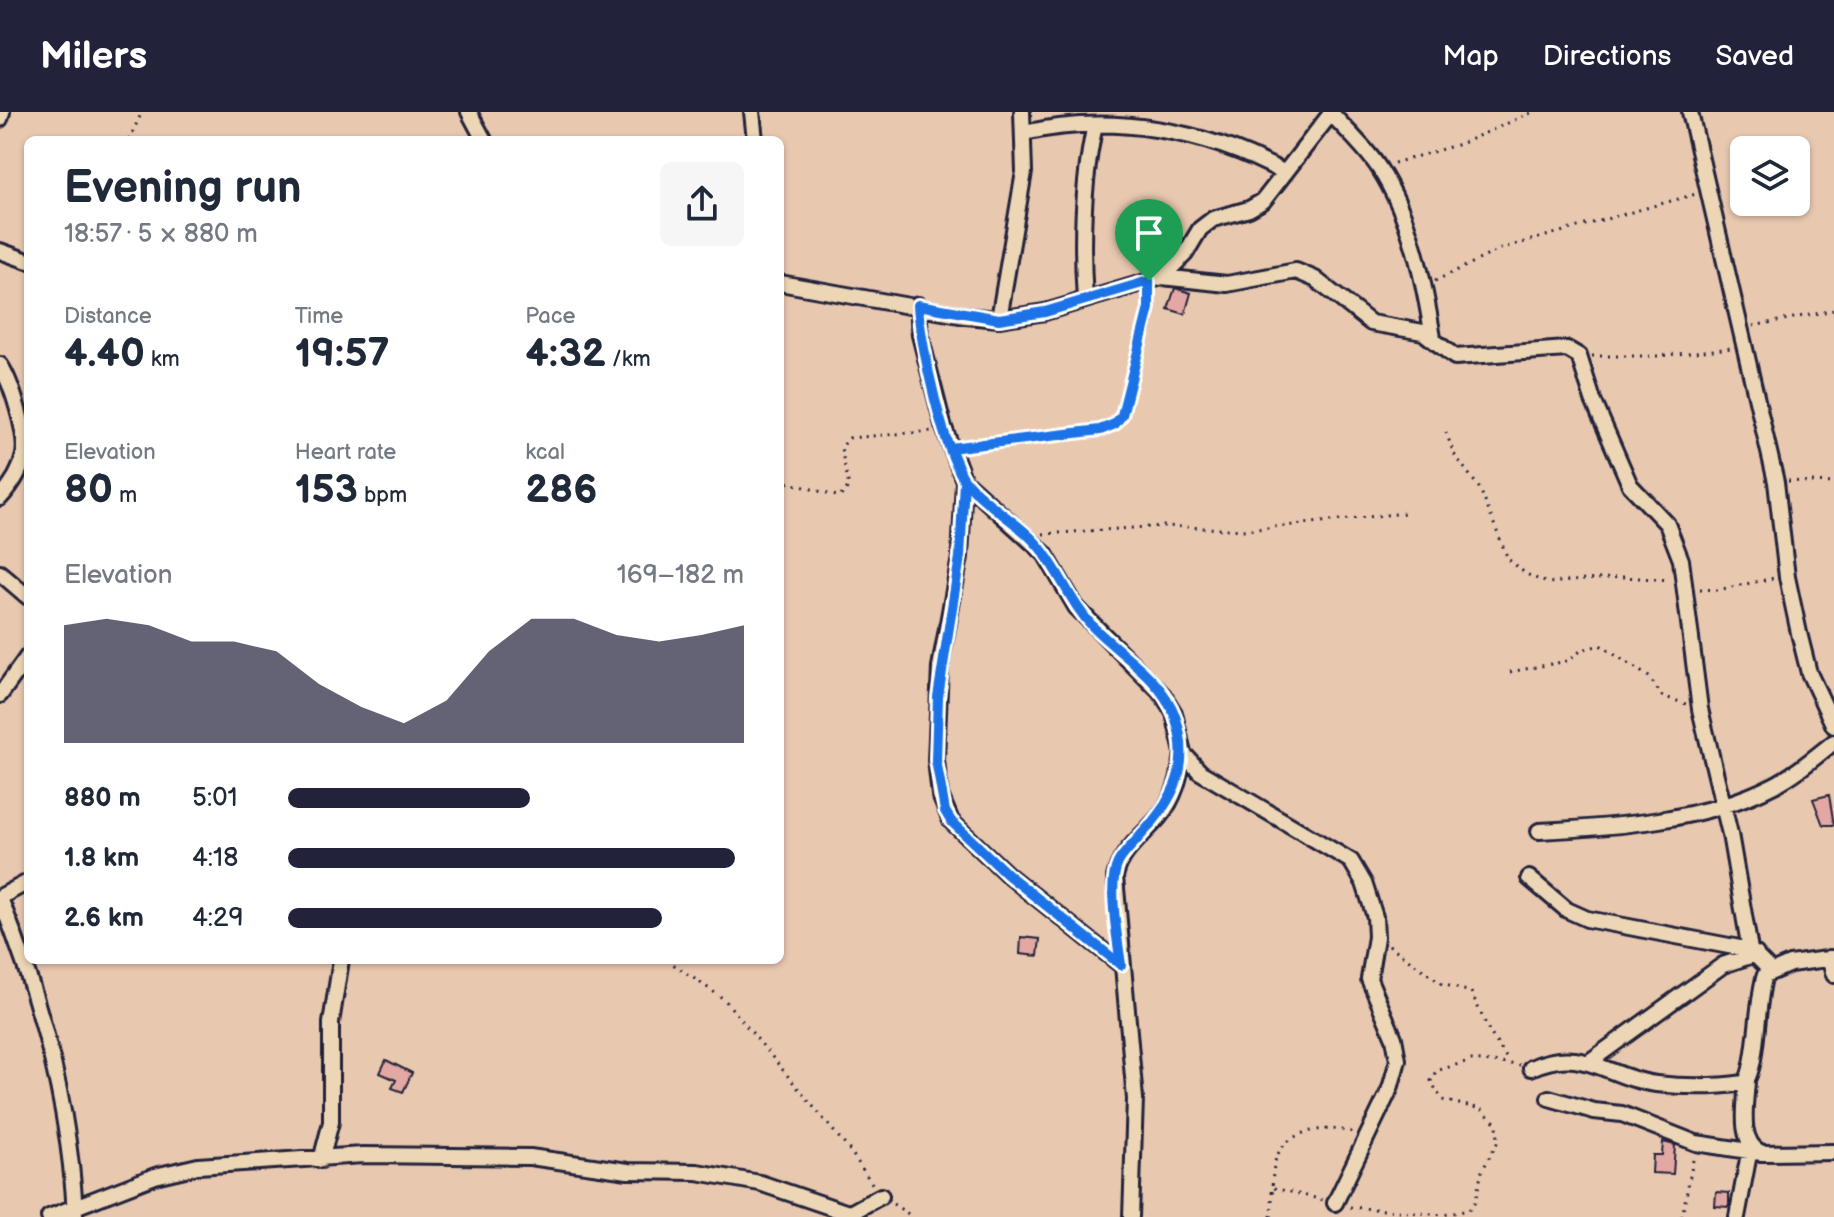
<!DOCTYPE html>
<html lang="en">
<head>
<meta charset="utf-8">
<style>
  :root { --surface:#fff; --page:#f6f6f7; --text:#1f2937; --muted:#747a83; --accent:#22223b }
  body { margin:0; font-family:"Balsamiq Sans",sans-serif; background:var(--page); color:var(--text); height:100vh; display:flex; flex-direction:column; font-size:30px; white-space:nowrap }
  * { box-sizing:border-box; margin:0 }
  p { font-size:26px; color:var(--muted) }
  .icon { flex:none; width:44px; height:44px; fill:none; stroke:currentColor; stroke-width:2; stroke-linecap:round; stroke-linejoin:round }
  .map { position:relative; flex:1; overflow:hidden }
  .panel { position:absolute; left:24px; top:24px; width:760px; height:828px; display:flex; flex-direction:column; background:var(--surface); border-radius:12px; box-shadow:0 2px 6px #0004 }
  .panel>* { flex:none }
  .controls { position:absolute; left:1730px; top:24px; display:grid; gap:16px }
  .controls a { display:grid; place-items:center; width:80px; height:80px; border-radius:12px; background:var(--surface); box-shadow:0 2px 6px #0004; font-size:40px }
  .pin { position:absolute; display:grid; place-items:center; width:68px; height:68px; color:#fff; margin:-82px -34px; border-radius:50% 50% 50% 0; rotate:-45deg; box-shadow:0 0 8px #0007 }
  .pin .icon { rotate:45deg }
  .round { display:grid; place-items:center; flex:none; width:84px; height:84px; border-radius:12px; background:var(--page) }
  .summary { display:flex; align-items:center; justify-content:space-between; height:136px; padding:0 40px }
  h1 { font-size:44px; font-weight:700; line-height:60px }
  .metrics { display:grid; grid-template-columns:repeat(3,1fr); gap:12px; height:136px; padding:8px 40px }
  .metrics div { display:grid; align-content:center }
  .metrics b { font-size:40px; font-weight:700 }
  .metrics small { font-size:22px; font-weight:400 }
  .metrics p { font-size:22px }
  .chart { height:224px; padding:16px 40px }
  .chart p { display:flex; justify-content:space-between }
  .chart svg { width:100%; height:144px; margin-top:8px; fill:var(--accent); opacity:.7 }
  ul { padding:0 40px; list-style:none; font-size:26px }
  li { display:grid; grid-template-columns:128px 96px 1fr; align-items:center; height:60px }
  li i { height:20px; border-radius:10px; background:var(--accent) }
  header { display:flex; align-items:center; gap:48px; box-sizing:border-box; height:112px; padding:0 40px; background:var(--accent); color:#fff }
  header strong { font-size:38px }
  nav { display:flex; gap:44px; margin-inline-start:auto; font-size:28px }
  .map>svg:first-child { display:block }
  .building { fill:#e3a8a3; stroke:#22223b; stroke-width:2 }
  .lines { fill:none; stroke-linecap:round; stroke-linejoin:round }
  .street-casing { stroke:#22223b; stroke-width:20 }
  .path { stroke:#22223b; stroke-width:3; stroke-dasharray:2 6; stroke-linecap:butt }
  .street { stroke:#ecd6b5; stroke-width:14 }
  .route-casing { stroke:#fff; stroke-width:16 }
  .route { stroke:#1a73e8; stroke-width:10 }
</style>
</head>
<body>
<header>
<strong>Milers</strong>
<nav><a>Map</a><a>Directions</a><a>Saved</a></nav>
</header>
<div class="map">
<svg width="1834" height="1105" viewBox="0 0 1834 1105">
  <rect width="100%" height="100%" fill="#e9c8b0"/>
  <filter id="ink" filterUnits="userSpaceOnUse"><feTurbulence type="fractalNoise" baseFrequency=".0125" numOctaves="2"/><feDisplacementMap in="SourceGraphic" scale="16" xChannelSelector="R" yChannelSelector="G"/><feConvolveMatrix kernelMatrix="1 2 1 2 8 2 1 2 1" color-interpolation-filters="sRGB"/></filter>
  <g filter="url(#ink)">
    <path class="building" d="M1175,176L1191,181L1185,202L1168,197Z
      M1829,683L1834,713H1823L1813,687Z
      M1021,825L1040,827L1038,844L1020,842Z
      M386,948L412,961L403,980L392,976L396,968L380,961Z
      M1663,1030L1675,1033L1673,1062L1652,1061L1653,1043H1662Z
      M1716,1080L1729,1081V1095L1715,1094Z"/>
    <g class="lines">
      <g class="street-casing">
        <path id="street" d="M469,0L484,28
          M752,0L755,28
          M1330,0C1346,18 1366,36 1379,56C1411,105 1424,169 1433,226
          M1690,0L1776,370L1787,465L1799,521L1809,561L1834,614
          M0,7L2,0
          M1024,21C1112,1 1206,18 1285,61
          M0,139L28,149
          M1162,165L1227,172L1296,159L1315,167L1371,211L1423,220L1455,245L1567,237L1579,244L1593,288L1630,373L1667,412L1681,448L1700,597L1730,722L1750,838
          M780,171L965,204L999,207L1045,200L1162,165L1185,142L1200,117L1213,107L1249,97L1263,89L1332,0
          M1085,188C1081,129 1082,71 1095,13
          M918,193L920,223L943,313L964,369L1045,442L1076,495L1163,583L1174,601L1183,641L1200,660L1351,749L1364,771L1375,805L1376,825L1369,867L1394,926L1398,948L1390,977L1335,1091
          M999,207L1024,60L1022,0
          M0,253C11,269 28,323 24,343C21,359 11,374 0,386
          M964,369L960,445L940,555L936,648L940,683L951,709L1008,763L1121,853
          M0,461L28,485
          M0,583L28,544
          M1539,719C1616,715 1704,709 1774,673C1796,662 1815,645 1834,630
          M1529,766L1567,798L1587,807L1750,838L1770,858
          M0,785L28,770
          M0,786C40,886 70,995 75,1103
          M1829,846L1834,863
          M1589,950L1723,853L1756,842
          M1531,956C1584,932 1607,966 1656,972C1683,975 1717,975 1744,971C1758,960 1756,887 1765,863L1790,852L1834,846
          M1747,969C1746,991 1737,1031 1762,1041L1834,1040
          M1549,986L1594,999L1622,1002L1696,1031L1762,1041
          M321,1048L331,1010V911L341,848
          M49,1105L155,1064L198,1054L363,1043L530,1045L628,1059L697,1060L760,1071L848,1101
          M843,1105L881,1084
          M1131,1105L1135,987L1115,765C1120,739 1143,724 1159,705C1175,686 1180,665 1183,641
          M1737,1105L1749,1042"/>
      </g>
      <path class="path" d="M129,28L142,0
        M1394,51L1460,32L1533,0
        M1435,169L1503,136L1696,82
        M1753,214L1834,198
        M1592,244H1659L1732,236
        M1446,320L1454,342L1480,377L1508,447L1526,462L1547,471L1623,465L1670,468
        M967,333L1100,318L1115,312L1122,303L1150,184
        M780,368L840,385L849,374L841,336L849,326L933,319
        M1788,369L1834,371
        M1043,422L1163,414L1247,418L1405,401
        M1700,477L1718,478L1774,466
        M1510,560L1567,549L1582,538L1600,533L1649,565L1662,584L1686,592
        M1389,833L1442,872L1471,880L1489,919L1509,950
        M667,848L724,887L851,1040L873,1073
        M1274,1076L1323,1088
        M893,1092L913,1105
        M1350,1095L1443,1103L1469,1098L1475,1090L1482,1059L1498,1029L1497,1012L1481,997L1442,988L1431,969L1436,959L1472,948L1520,953
        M1271,1105C1273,1088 1271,1070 1274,1054C1281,1017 1324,1013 1353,1020
        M1682,1105L1694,1043"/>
      <use href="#street" class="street"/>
    </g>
  </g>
  <g class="lines" filter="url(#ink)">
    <g class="route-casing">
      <path id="route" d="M1149,169V196L1122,303L1115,312L1100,318L950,336L964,369L960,445L938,585L936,648L945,699L951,709L1008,763L1121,853C1118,828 1107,773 1118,751C1123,741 1134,732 1141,723C1174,688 1192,653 1175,604C1161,566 1121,543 1094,516C1072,493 1062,465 1044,441C1024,413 990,397 968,372C944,346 920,230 918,193L999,207L1045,200L1149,169"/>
    </g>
    <use href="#route" class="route"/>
  </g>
</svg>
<div class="controls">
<a><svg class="icon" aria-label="layers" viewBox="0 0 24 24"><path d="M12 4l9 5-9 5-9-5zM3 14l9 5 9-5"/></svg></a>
</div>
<div class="pin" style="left:1149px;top:169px;background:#1e9e55"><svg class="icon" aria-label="arrive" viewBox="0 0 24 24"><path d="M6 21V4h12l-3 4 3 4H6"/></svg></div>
<section class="panel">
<div class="summary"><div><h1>Evening run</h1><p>18:57 · 5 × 880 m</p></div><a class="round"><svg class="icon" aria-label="share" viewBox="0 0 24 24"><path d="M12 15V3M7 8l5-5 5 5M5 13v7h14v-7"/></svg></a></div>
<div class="metrics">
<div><p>Distance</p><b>4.40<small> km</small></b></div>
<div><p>Time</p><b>19:57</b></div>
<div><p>Pace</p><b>4:32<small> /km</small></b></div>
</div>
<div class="metrics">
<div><p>Elevation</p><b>80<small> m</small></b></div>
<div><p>Heart rate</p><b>153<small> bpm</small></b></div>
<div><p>kcal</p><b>286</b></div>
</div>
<div class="chart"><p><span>Elevation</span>169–182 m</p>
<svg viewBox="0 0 160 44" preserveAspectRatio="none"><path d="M0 44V8L10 6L20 8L30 13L40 13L50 16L60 26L70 33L80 38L90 31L100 16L110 6L120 6L130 11L140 13L150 11L160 8V44z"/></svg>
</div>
<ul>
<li><b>880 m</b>5:01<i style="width:53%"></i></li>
<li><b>1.8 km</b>4:18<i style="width:98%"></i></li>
<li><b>2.6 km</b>4:29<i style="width:82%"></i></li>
</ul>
</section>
</div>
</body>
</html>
